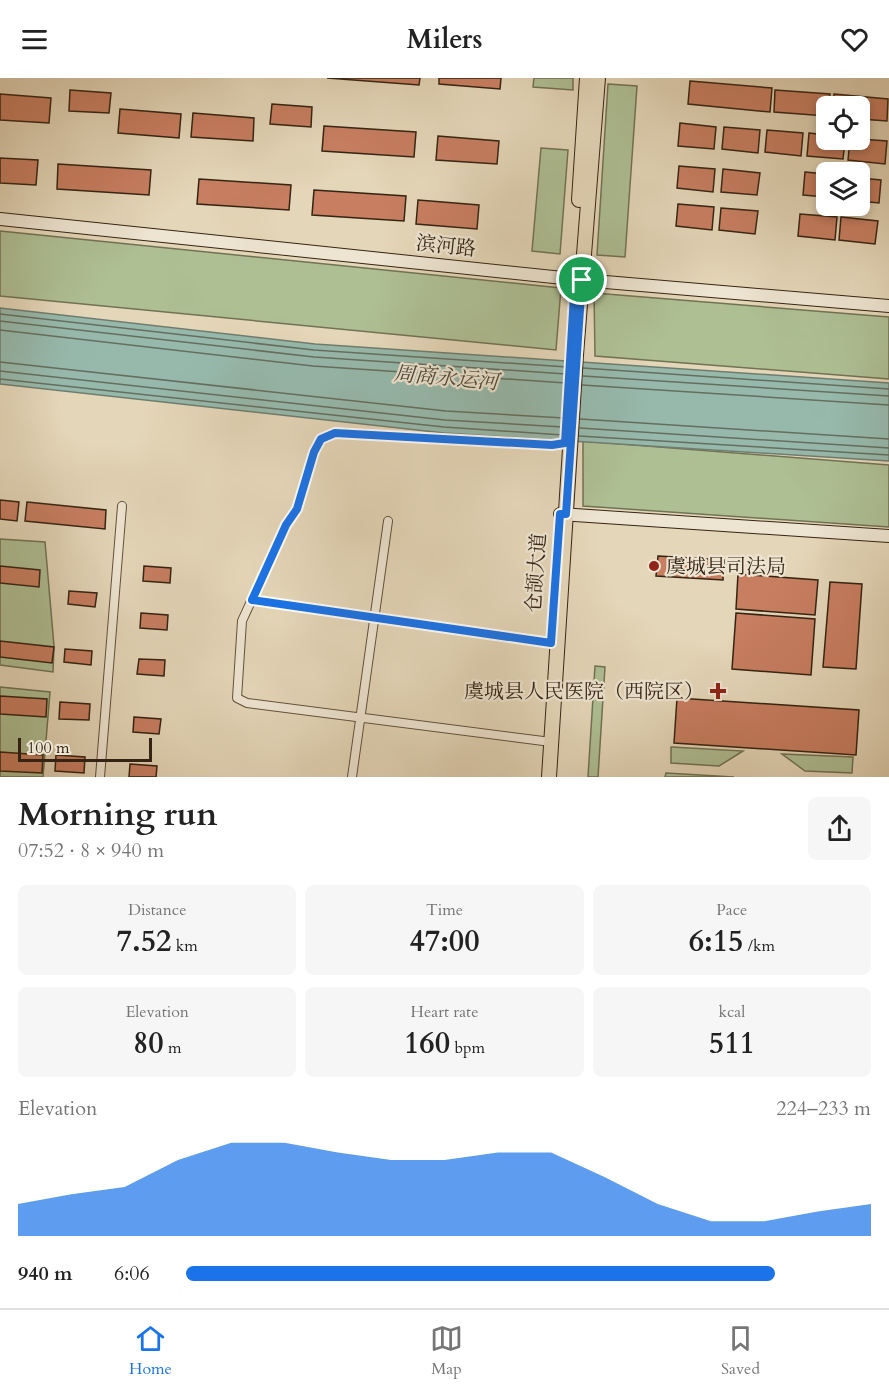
<!DOCTYPE html>
<html lang="en">
<head>
<meta charset="utf-8">
<style>
  :root { --surface:#fff; --page:#f6f6f6; --text:#222; --muted:#767676; --line:#e0e0e0; --accent:#1a73e8 }
  body { margin:0; font-family:Cardo,"Noto Serif SC",serif; background:var(--page); color:var(--text); height:100vh; display:flex; flex-direction:column; font-size:22px; white-space:nowrap }
  * { box-sizing:border-box; margin:0 }
  p { font-size:20px; color:var(--muted) }
  .icon { flex:none; width:33px; height:33px; fill:none; stroke:currentColor; stroke-width:2; stroke-linecap:round; stroke-linejoin:round }
  .map { position:relative; height:699px; overflow:hidden }
  .side { display:flex; flex-direction:column; background:var(--surface); flex:1 }
  .side>* { flex:none }
  .fabs { position:absolute; left:816px; top:18px; display:grid; gap:12px }
  .fabs a { display:grid; place-items:center; width:54px; height:54px; border-radius:9px; background:var(--surface); box-shadow:0 3px 9px #0003; font-size:30px }
  .scale { position:absolute; left:18px; bottom:15px; width:134px; box-sizing:border-box; padding-left:6px; border:3px solid #352413; border-top:0; font-size:16px; line-height:21px; white-space:nowrap; color:#352413; -webkit-text-stroke:4px #ede4d1; paint-order:stroke }
  .pin { position:absolute; display:grid; place-items:center; width:51px; height:51px; color:#fff; margin:-26px; border:3px solid #fff; border-radius:50%; box-shadow:0 2px 6px #0007 }
  .round { display:grid; place-items:center; flex:none; width:63px; height:63px; border-radius:9px; background:var(--page) }
  .overview { display:flex; align-items:center; justify-content:space-between; height:102px; padding:0 18px }
  h1 { font-size:33px; font-weight:700; line-height:45px }
  .figures { display:grid; grid-template-columns:repeat(3,1fr); gap:9px; height:102px; padding:6px 18px }
  .figures div { display:grid; align-content:center; border-radius:9px; background:var(--page); text-align:center }
  .figures b { font-size:30px; font-weight:700 }
  .figures small { font-size:16px; font-weight:400 }
  .figures p { font-size:16px }
  .chart { height:168px; padding:12px 18px }
  .chart p { display:flex; justify-content:space-between }
  .chart svg { width:100%; height:108px; margin-top:6px; fill:var(--accent); opacity:.7 }
  ul { padding:0 18px; list-style:none; font-size:20px }
  li { display:grid; grid-template-columns:96px 72px 1fr; align-items:center; height:45px }
  li i { height:15px; border-radius:8px; background:var(--accent) }
  header { display:flex; justify-content:space-between; align-items:center; height:78px; padding:0 18px; background:var(--surface); font-size:27px; font-weight:700 }
  .tabs { display:flex; justify-content:space-around; align-items:center; height:84px; border-top:2px solid var(--line); background:var(--surface); font-size:16px; color:var(--muted) }
  .tabs a { display:grid; justify-items:center; gap:3px }
  .tabs .on { color:var(--accent) }
  .map>svg:first-child { display:block }
  .green { fill:#aebf94; stroke:#727254; stroke-width:1.5 }
  .water { fill:#96b9ac; stroke:#6f7d6f; stroke-width:1.5 }
  .lines { fill:none; stroke-linecap:round; stroke-linejoin:round }
  .shore { stroke:#666e60; stroke-width:1.5 }
  .building { fill:#c77e61; stroke:#352413; stroke-width:1.5 }
  .street-casing { stroke:#61503c; stroke-width:10 }
  .secondary-casing { stroke:#352413; stroke-width:14 }
  .primary-casing { stroke:#352413; stroke-width:16 }
  .street { stroke:#ede4d1; stroke-width:8 }
  .secondary { stroke:#ede4d1; stroke-width:12 }
  .primary { stroke:#e4d6b8; stroke-width:14 }
  .route-casing { stroke:#fff; stroke-width:12 }
  .route { stroke:#1a73e8; stroke-width:8 }
  .poi-dot { fill:#8f2418; stroke:#ede4d1; stroke-width:2 }
  .labels { text-anchor:middle; dominant-baseline:central; stroke-width:4.5; stroke-linejoin:round; paint-order:stroke }
  .street-label { font-size:20px; fill:#352413; stroke:#ede4d1 }
  .poi-label { font-size:20px; fill:#352413; stroke:#ede4d1; text-anchor:start }
  .water-label { font-size:21px; font-style:italic; fill:#4d4939; stroke:#ede4d1 }
</style>
</head>
<body>
<header><svg class="icon" aria-label="menu" viewBox="0 0 24 24"><path d="M4 6h16M4 12h16M4 18h16"/></svg>Milers<svg class="icon" aria-label="heart" viewBox="0 0 24 24"><path d="M12 20l-8-8c-3-5 5-10 8-4 3-6 11-1 8 4z"/></svg></header>
<div class="map">
<svg width="889" height="699" viewBox="0 0 889 699">
  <rect width="100%" height="100%" fill="#e4d6b8"/>
  <filter id="stains"><feTurbulence type="fractalNoise" baseFrequency=".00333" numOctaves="4"/><feColorMatrix values="0 0 0 0 .2 0 0 0 0 .09 0 0 0 0 .02 0 0 0 .5 -.17"/></filter>
  <radialGradient id="worn" r=".72"><stop offset=".6" stop-color="#630" stop-opacity="0"/><stop offset="1" stop-color="#630" stop-opacity=".3"/></radialGradient>
  <path class="green" d="M534,0H573V12L533,9Z
    M608,6L637,8L625,179L597,177Z
    M541,70L568,72L560,176L532,173Z
    M0,153L561,210L556,272L0,218Z
    M594,215L889,239V301L595,278Z
    M583,363L889,387V449L583,428Z
    M0,461L45,464L54,568L53,594L0,587Z
    M595,588L605,589L598,699H588Z
    M0,609L50,614L43,699H0Z
    M671,669H672L743,673L719,688L671,685Z
    M782,676L853,679L852,695L805,693Z
    M666,695L734,699H665Z"/>
  <path class="water" d="M0,230L315,266L889,305V383L444,355L0,306Z"/>
  <g class="lines">
    <path class="shore" d="M0,236L314,272L567,289
      M0,243L314,279L566,296
      M0,252L313,288L566,305
      M0,284L446,333L564,340
      M583,290L889,311
      M0,293L445,342L563,349
      M583,298L889,318
      M0,301L444,349L563,357
      M582,307L889,327
      M580,341L889,361
      M580,350L889,370
      M579,358L889,377"/>
  </g>
  <path class="building" d="M327,0H420L419,7Z
    M439,0H501L500,11L439,6Z
    M690,3L772,10L770,34L688,26Z
    M70,12L111,15L109,35L69,33Z
    M775,12L830,16L826,38L774,34Z
    M0,16L51,20L49,45L0,42Z
    M834,16L888,21L887,43L860,41V28H833Z
    M272,26L312,29L311,49L270,46Z
    M120,31L181,36L179,60L118,55Z
    M193,35L254,40L253,63L191,59Z
    M680,45L716,49L714,71L678,68Z
    M324,48L416,54L414,79L322,73Z
    M724,49L760,52L758,75L722,71Z
    M767,52L803,55L801,78L765,74Z
    M809,55L826,57V62H845L843,81L807,78Z
    M438,58L499,63L497,86L436,82Z
    M860,61L887,63L885,86L848,82L850,62Z
    M0,80L38,82L36,107L0,105Z
    M58,86L151,92L149,117L57,111Z
    M679,88L715,91L713,114L677,110Z
    M723,91L760,95L757,117L721,114Z
    M805,94L826,96V119L803,117Z
    M860,100L881,102L879,125L860,123Z
    M199,101L291,107L289,132L197,126Z
    M314,112L406,118L404,143L312,137Z
    M418,122L479,127L477,151L416,146Z
    M678,126L714,129L712,152L676,148Z
    M721,130L758,133L755,156L719,152Z
    M800,136L837,139L835,162L798,158Z
    M841,139L878,143L875,166L839,162Z
    M0,422L19,424L17,443L0,441Z
    M27,424L106,432L105,451L25,443Z
    M658,478L724,482L723,502L656,498Z
    M0,488L40,492L39,509L0,505Z
    M144,488L171,490L170,505L143,503Z
    M738,496L818,502L815,537L736,531Z
    M830,504L862,506L856,591L823,589Z
    M69,513L97,515L95,529L68,526Z
    M141,535L168,537L167,552L140,550Z
    M736,535L815,541L811,597L732,591Z
    M0,563L54,569L52,585L0,579Z
    M65,571L92,573L91,587L64,584Z
    M139,581L165,582L164,598L137,596Z
    M0,618L47,621L46,639L0,636Z
    M677,620L859,632L856,677L674,665Z
    M60,624L90,626L89,642L59,641Z
    M134,639L161,641L159,656L133,654Z
    M0,674L43,677L42,695L0,693Z
    M56,677L85,679L84,695L55,693Z
    M130,686L157,688L156,699H129Z"/>
  <g class="lines">
    <g class="street-casing">
      <path id="street" d="M252,522L551,565
        M551,664L247,625L237,620L242,543L286,447L297,431L314,374L321,361L335,355L552,367L565,365
        M100,699L122,428
        M352,699L388,443"/>
    </g>
    <g class="secondary-casing">
      <path id="secondary" d="M0,141L582,202L889,228
        M560,436L889,458"/>
    </g>
    <g class="primary-casing">
      <path id="primary" d="M579,122L587,0
        M549,699L576,277L598,0"/>
    </g>
    <use href="#street" class="street"/>
    <use href="#secondary" class="secondary"/>
    <use href="#primary" class="primary"/>
  </g>
  <g class="lines">
    <g class="route-casing">
      <path id="route" d="M575,201L582,202L566,436H560L551,565L252,522L286,447L297,431L314,374L321,361L335,355L552,367L565,365Z"/>
    </g>
    <use href="#route" class="route"/>
  </g>
  <g class="poi-dot">
    <circle cx="654" cy="488" r="6"/>
    <path d="M715 604h6v6h6v6h-6v6h-6v-6h-6v-6h6z"/>
  </g>
  <g class="labels">
    <g class="street-label">
      <text transform="translate(446 168) rotate(6)">滨河路</text>
      <text transform="translate(536 495) rotate(-86)">仓颉大道</text>
    </g>
    <g class="poi-label">
      <text x="666" y="488">虞城县司法局</text>
      <text x="704" y="613" text-anchor="end">虞城县人民医院（西院区）</text>
    </g>
    <g class="water-label">
      <text transform="translate(446 300) rotate(5)">周商永运河</text>
    </g>
  </g>
  <rect width="100%" height="100%" filter="url(#stains)"/>
  <rect width="100%" height="100%" fill="url(#worn)"/>
</svg>
<div class="fabs">
<a><svg class="icon" aria-label="locate" viewBox="0 0 24 24"><circle cx="12" cy="12" r="6"/><path d="M12 2v4M12 18v4M2 12h4M18 12h4"/></svg></a>
<a><svg class="icon" aria-label="layers" viewBox="0 0 24 24"><path d="M12 4l9 5-9 5-9-5zM3 14l9 5 9-5"/></svg></a>
</div>
<div class="scale">100 m</div>
<div class="pin" style="left:582px;top:202px;background:#1e9e55"><svg class="icon" aria-label="arrive" viewBox="0 0 24 24"><path d="M6 21V4h12l-3 4 3 4H6"/></svg></div>
</div>
<section class="side">
<div class="overview"><div><h1>Morning run</h1><p>07:52 · 8 × 940 m</p></div><a class="round"><svg class="icon" aria-label="share" viewBox="0 0 24 24"><path d="M12 15V3M7 8l5-5 5 5M5 13v7h14v-7"/></svg></a></div>
<div class="figures">
<div><p>Distance</p><b>7.52<small> km</small></b></div>
<div><p>Time</p><b>47:00</b></div>
<div><p>Pace</p><b>6:15<small> /km</small></b></div>
</div>
<div class="figures">
<div><p>Elevation</p><b>80<small> m</small></b></div>
<div><p>Heart rate</p><b>160<small> bpm</small></b></div>
<div><p>kcal</p><b>511</b></div>
</div>
<div class="chart"><p><span>Elevation</span>224–233 m</p>
<svg viewBox="0 0 160 44" preserveAspectRatio="none"><path d="M0 44V31L10 27L20 24L30 13L40 6L50 6L60 10L70 13L80 13L90 10L100 10L110 20L120 31L130 38L140 38L150 34L160 31V44z"/></svg>
</div>
<ul>
<li><b>940 m</b>6:06<i style="width:86%"></i></li>
</ul>
</section>
<nav class="tabs">
<a class="on"><svg class="icon" aria-label="home" viewBox="0 0 24 24"><path d="M3 11l9-7 9 7M6 9v11h12V9"/></svg>Home</a>
<a><svg class="icon" aria-label="map" viewBox="0 0 24 24"><path d="M3 6l6-2 6 2 6-2v14l-6 2-6-2-6 2zM9 4v14M15 6v14"/></svg>Map</a>
<a><svg class="icon" aria-label="saved" viewBox="0 0 24 24"><path d="M7 4h10v16l-5-4-5 4z"/></svg>Saved</a>
</nav>
</body>
</html>
